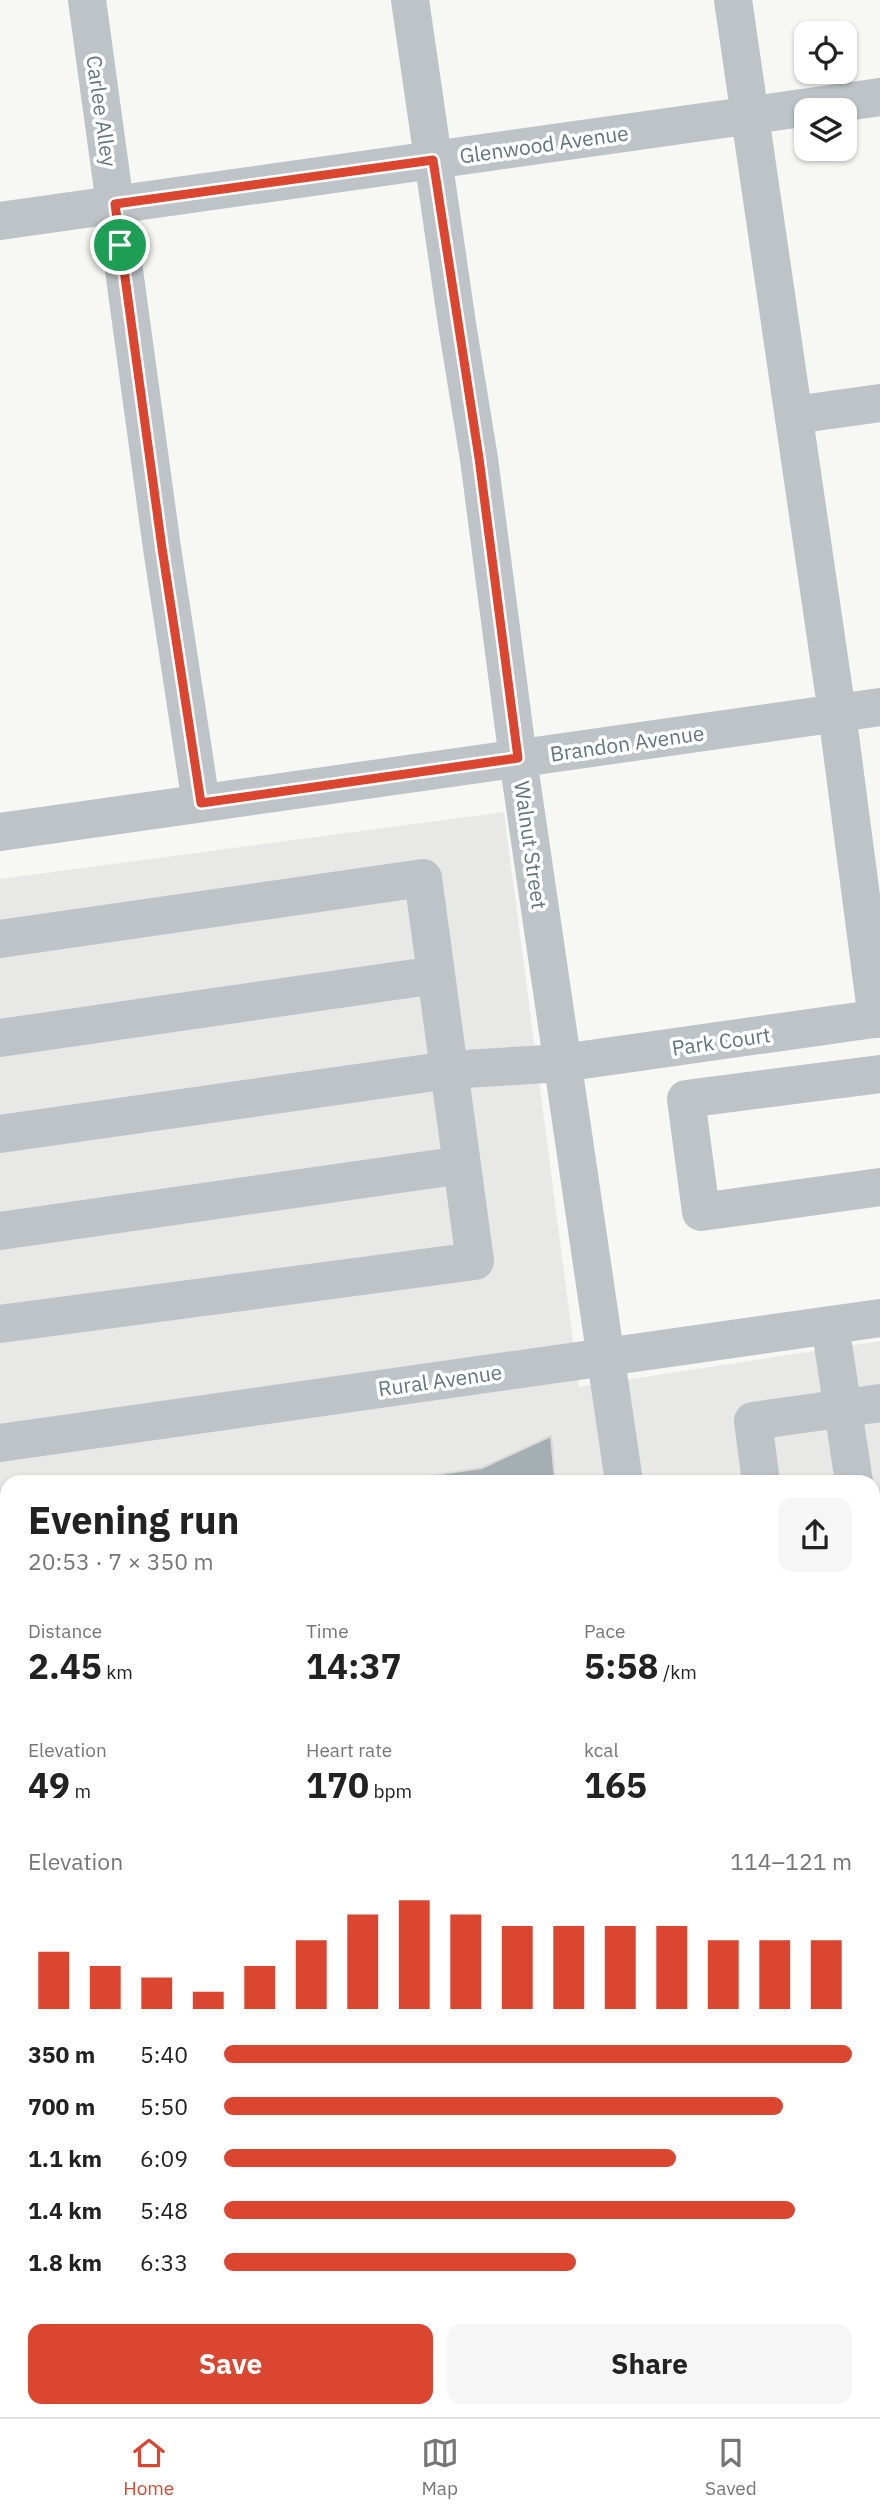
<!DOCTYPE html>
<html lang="en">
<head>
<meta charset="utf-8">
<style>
  :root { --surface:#fff; --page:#f6f6f6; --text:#222; --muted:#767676; --line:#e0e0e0; --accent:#db4630 }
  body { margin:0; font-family:"IBM Plex Sans",sans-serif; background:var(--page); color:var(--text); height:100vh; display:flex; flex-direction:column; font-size:26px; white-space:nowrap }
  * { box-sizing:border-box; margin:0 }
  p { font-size:23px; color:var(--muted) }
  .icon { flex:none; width:38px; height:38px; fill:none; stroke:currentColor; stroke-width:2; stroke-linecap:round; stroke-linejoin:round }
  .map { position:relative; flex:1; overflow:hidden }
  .details { position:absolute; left:0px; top:1475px; width:880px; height:943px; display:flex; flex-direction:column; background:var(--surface); border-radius:21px 21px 0 0; box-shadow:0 2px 5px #0004 }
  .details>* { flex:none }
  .tools { position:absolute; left:794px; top:21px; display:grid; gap:14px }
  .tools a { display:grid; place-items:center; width:63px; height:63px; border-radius:14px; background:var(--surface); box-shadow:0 2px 5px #0004; font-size:35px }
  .pin { position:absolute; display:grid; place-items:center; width:60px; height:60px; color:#fff; margin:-30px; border:4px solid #fff; border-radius:50%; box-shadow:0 2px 7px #0007 }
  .round { display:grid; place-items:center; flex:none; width:74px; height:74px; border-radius:14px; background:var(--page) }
  .overview { display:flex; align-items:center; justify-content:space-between; height:119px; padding:0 28px }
  h1 { font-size:38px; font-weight:700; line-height:52px }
  .metrics { display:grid; grid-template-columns:repeat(3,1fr); gap:10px; height:119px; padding:7px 28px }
  .metrics div { display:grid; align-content:center }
  .metrics b { font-size:35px; font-weight:700 }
  .metrics small { font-size:19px; font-weight:400 }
  .metrics p { font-size:19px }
  .chart { height:196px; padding:14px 28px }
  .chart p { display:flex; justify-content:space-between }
  .chart svg { width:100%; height:126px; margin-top:7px; stroke:var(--accent); stroke-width:6 }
  .action { display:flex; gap:14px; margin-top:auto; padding:14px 28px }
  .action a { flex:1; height:80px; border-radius:14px; background:var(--accent); color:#fff; font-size:28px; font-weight:700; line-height:80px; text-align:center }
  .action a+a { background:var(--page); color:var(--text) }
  ul { padding:0 28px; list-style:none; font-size:23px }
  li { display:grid; grid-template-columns:112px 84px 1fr; align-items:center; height:52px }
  li i { height:18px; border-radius:9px; background:var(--accent) }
  .dock { display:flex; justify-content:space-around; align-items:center; height:98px; border-top:2px solid var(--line); background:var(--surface); font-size:19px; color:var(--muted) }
  .dock a { display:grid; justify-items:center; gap:4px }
  .dock .selected { color:var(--accent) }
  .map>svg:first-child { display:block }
  .built { fill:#e8e8e7; fill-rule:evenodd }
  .building { fill:#a5afb3; stroke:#d8d8d6; stroke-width:2 }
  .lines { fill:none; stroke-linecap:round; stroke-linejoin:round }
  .minor { stroke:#bdc3c6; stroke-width:38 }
  .route-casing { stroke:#fff; stroke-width:14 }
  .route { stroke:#db4630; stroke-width:9 }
  .labels { text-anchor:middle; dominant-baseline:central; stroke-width:7; stroke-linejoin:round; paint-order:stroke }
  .street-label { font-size:21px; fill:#63757e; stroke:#fff }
</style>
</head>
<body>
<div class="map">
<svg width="880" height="2417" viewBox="0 0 880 2417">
  <rect width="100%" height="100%" fill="#f7f7f4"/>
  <path class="built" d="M504,812L579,1387L880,1341V2417H0V879ZM7,1482H873V2412H7Z"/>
  <path class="building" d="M551,1436L555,1482H386L482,1468Z
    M7,1506V2107L0,2108V1508Z
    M880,1829V1941L873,1942V1830Z
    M7,2205V2412H193L194,2417H0V2207Z"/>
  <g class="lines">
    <path class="minor" d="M87,0L162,548L201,803
      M410,0L457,324L479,459L518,759L624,1482
      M733,0L837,713L877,1019
      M0,221L880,97
      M794,415L880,403
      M0,832L880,707
      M0,939L423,878L475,1261L0,1324
      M0,1038L436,975
      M880,1074L686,1099L701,1212L880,1187
      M0,1134L449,1070L562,1063L880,1018
      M0,1231L462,1165
      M830,1325L854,1482
      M0,1443L880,1318
      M761,1482L753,1421L880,1403
      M873,1609L880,1653
      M873,1740L880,1739
      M873,2031L880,2030
      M873,2134L880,2133
      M873,2223L880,2222
      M873,2322L880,2321
      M318,2412L319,2417
      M743,2412L744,2417
      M853,2412V2417"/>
  </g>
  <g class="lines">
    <g class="route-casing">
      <path id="route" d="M433,160L479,458L518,758L201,803L162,548L115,204Z"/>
    </g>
    <use href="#route" class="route"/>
  </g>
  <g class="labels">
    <g class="street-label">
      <text transform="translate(102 111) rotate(82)">Carlee Alley</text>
      <text transform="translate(544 144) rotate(-8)">Glenwood Avenue</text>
      <text transform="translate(627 743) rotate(-8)">Brandon Avenue</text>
      <text transform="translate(531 845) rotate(82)">Walnut Street</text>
      <text transform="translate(721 1041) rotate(-8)">Park Court</text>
      <text transform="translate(440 1380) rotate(-8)">Rural Avenue</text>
    </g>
  </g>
</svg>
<div class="tools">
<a><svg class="icon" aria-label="locate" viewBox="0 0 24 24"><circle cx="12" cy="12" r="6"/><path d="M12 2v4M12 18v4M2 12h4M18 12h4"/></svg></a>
<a><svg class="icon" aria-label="layers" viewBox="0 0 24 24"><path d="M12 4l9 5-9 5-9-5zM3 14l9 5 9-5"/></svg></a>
</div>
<div class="pin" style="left:120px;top:245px;background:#1e9e55"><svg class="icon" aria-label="arrive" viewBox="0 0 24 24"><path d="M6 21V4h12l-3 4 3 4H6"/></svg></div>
<section class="details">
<div class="overview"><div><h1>Evening run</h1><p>20:53 · 7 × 350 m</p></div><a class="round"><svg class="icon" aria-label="share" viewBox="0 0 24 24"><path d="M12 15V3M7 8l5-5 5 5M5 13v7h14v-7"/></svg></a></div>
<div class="metrics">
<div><p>Distance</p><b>2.45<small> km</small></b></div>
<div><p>Time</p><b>14:37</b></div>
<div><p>Pace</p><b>5:58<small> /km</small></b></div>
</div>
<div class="metrics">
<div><p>Elevation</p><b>49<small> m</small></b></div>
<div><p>Heart rate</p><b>170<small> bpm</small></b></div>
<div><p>kcal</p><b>165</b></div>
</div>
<div class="chart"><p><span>Elevation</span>114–121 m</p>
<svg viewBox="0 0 160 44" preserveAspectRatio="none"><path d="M5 44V24M15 44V29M25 44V33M35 44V38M45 44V29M55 44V20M65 44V11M75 44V6M85 44V11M95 44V15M105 44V15M115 44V15M125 44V15M135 44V20M145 44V20M155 44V20"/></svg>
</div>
<ul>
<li><b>350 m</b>5:40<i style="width:100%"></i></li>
<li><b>700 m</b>5:50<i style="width:89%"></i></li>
<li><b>1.1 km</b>6:09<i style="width:72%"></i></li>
<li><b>1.4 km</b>5:48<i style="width:91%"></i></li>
<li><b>1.8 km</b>6:33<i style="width:56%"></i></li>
</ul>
<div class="action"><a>Save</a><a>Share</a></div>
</section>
</div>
<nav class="dock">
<a class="selected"><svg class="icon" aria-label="home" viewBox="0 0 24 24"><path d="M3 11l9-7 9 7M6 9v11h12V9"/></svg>Home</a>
<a><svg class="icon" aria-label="map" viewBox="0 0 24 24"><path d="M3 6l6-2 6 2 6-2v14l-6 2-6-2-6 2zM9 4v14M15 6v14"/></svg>Map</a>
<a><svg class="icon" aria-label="saved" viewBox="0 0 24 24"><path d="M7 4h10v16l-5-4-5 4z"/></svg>Saved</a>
</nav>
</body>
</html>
